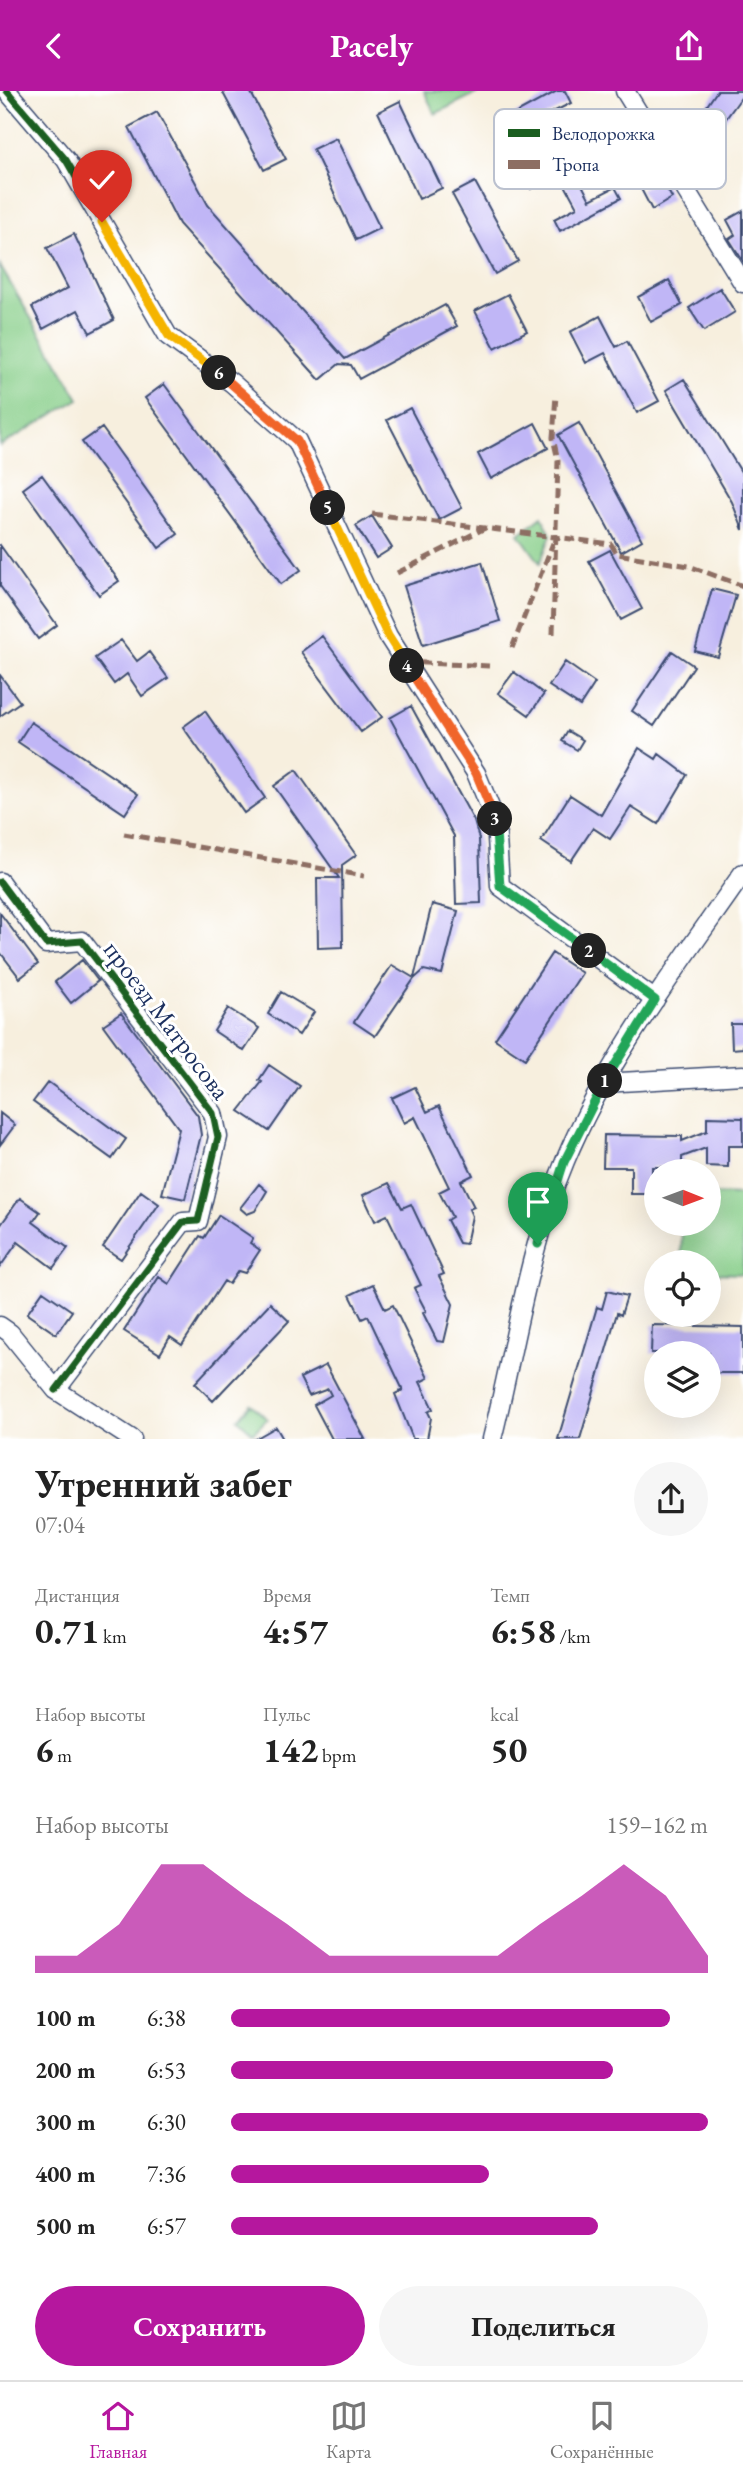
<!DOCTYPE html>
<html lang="ru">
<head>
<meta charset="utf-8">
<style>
  :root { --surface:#fff; --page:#f6f6f6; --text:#222; --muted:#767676; --line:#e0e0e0; --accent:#b5179e }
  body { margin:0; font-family:"EB Garamond",serif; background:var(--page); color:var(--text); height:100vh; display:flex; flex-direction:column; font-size:26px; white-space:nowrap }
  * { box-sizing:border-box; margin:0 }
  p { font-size:23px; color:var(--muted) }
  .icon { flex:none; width:38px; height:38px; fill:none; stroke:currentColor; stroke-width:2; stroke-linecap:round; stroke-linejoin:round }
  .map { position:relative; height:1348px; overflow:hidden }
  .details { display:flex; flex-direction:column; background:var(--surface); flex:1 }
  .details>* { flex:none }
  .needle { width:46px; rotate:91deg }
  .fabs { position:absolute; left:644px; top:1068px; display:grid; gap:14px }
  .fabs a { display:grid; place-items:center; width:77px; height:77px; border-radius:50%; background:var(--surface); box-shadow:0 7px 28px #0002; font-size:35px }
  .pin { position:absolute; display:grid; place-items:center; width:60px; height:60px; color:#fff; margin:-72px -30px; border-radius:50% 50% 50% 0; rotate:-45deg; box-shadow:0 0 7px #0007 }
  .pin .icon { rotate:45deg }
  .km { position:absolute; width:35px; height:35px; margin:-18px; border-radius:50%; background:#222; color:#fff; font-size:19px; line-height:35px; text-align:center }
  .round { display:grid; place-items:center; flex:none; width:74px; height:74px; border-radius:37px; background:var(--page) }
  .headline { display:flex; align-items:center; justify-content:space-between; height:119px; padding:0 35px }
  h1 { font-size:38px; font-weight:700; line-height:52px }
  .figures { display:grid; grid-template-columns:repeat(3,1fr); gap:10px; height:119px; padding:7px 35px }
  .figures div { display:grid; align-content:center }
  .figures b { font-size:35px; font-weight:700 }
  .figures small { font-size:19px; font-weight:400 }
  .figures p { font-size:19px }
  .chart { height:196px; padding:14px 35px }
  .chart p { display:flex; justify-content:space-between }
  .chart svg { width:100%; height:126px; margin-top:7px; fill:var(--accent); opacity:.7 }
  .action { display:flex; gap:14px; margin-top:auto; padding:14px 35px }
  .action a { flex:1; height:80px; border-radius:42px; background:var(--accent); color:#fff; font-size:28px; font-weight:700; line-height:80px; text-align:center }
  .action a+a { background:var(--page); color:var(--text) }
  ul { padding:0 35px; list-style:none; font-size:23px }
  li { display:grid; grid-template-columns:112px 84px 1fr; align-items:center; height:52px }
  li i { height:18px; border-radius:9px; background:var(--accent) }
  header { display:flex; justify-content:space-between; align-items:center; height:91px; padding:0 35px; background:var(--accent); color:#fff; font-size:32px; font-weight:700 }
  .tab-bar { display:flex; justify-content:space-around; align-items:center; height:98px; border-top:2px solid var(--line); background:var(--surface); font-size:19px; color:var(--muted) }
  .tab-bar a { display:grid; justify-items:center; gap:4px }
  .tab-bar .active { color:var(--accent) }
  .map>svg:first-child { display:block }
  .green { fill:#88cf8a; stroke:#527f74; stroke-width:2 }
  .building { fill:#c0b6f6 }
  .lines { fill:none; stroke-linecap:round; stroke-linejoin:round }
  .minor-casing { stroke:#3c4c71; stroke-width:21 }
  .minor { stroke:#fff; stroke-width:18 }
  .quiet { stroke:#8d6e63; stroke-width:5; stroke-dasharray:10 5; stroke-linecap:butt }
  .cycleway-casing { stroke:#fff; stroke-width:11 }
  .cycleway { stroke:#1b5e20; stroke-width:7 }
  .split-1-casing { stroke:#fff; stroke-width:14 }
  .split-2-casing { stroke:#fff; stroke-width:14 }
  .split-3-casing { stroke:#fff; stroke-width:14 }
  .split-4-casing { stroke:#fff; stroke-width:14 }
  .split-5-casing { stroke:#fff; stroke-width:14 }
  .split-6-casing { stroke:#fff; stroke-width:14 }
  .split-7-casing { stroke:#fff; stroke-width:14 }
  .split-1 { stroke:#22a559; stroke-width:9 }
  .split-2 { stroke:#22a559; stroke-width:9 }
  .split-3 { stroke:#22a559; stroke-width:9 }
  .split-4 { stroke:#f0652b; stroke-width:9 }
  .split-5 { stroke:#f5b400; stroke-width:9 }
  .split-6 { stroke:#f0652b; stroke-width:9 }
  .split-7 { stroke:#f5b400; stroke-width:9 }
  .labels { text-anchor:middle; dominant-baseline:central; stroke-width:6; stroke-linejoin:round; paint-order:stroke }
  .street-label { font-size:26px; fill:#1b2f5e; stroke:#fff }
  .key { fill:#fff; stroke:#bbc1cf; stroke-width:2 }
  .key-label { font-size:19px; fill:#1b2f5e }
</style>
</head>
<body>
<header><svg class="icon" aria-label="back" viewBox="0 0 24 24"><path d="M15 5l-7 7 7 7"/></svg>Pacely<svg class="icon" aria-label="share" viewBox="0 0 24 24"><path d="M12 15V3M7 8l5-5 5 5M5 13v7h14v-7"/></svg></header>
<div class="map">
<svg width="743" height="1348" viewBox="0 0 743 1348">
  <rect width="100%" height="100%" fill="#fff"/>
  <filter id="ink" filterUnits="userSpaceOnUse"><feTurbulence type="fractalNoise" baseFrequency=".0143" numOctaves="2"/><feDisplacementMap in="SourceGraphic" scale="14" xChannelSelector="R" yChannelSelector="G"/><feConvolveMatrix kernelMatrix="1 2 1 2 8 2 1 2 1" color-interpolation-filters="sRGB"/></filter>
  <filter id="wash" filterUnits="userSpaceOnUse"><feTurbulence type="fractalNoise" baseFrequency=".00686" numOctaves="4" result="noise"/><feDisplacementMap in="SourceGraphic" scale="28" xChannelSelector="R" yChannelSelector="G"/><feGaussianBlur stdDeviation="1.57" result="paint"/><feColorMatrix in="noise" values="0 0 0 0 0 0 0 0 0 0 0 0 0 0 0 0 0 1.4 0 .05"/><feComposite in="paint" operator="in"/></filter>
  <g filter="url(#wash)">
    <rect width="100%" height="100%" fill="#f7efde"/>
    <path class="green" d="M424,0H481L435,23Z
      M0,175L79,308L0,355Z
      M542,425L551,444L540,472L519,443Z
      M709,1103L743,1104V1183L709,1182V1171H681L682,1132H709Z
      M251,1313L267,1328L253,1342L238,1328Z"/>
    <g id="blocks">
      <path class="building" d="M222,0H250L286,68L264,79Z
        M557,0H565L571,12L545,25L564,61L594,45L603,61L573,77L590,109L615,96L621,107L560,140L554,128L577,116L559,83L531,98L524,84L553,69L533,32L510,45L502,30Z
        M717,0H743V4L704,58L687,44Z
        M400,10L442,97L419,108L378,21Z
        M157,21L208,114L345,268L445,214L457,235L359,288L351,274L339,273L320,289L179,133L129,36Z
        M336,47L380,137L356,149L313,58Z
        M661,87L672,107L652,119L641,98Z
        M475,91L518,170L495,183L452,103Z
        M743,120V170L729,148L735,144L727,129Z
        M74,143L114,229L90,242L78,219L43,238L32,216L68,197L47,157Z
        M669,189L682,214L651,231L638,206Z
        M720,197L735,221L704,240L689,217Z
        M508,203L527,240L495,257L475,220Z
        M600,225L616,256L627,250L659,310L637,322L605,262L586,272L570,241Z
        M684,288L743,384V439L732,411L666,299Z
        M164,293L301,479L281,493L145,307Z
        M410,317L462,417L439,429L387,329Z
        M535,332L548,357L491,388L478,363Z
        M579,332L642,449L621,461L558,344Z
        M102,337L178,443L159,457L82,351Z
        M42,384L119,490L99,504L23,398Z
        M372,425L392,457L376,467L356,435Z
        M0,454L57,534L38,548L0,495Z
        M610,459L642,518L621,529L589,470Z
        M482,471L500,530L423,554L404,495Z
        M712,498L736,504L718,566L695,560Z
        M322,545L382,626L361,641L301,561Z
        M121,549L137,570L149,561L168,587L142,605L127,583L114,593L95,567Z
        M672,560L694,575L654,635L632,620Z
        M565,571L595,592L580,615L549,595Z
        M514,581L544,603L529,624L498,602Z
        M0,584L20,611L0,625Z
        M411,615L474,730L479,748L481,812L456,813L454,745L390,627Z
        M205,620L265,707L244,722L183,636Z
        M31,631L138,703L125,723L18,651Z
        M568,640L583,649L577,659L562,650Z
        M639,657L656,668L659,663L687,684L658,733L631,716L610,748L593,737L571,770L541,750L570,704L601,724Z
        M296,679L356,764L342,774L343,856L318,857L317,787H339L274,695Z
        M432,813L458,820L442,883L424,879L414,888L375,945L354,931L392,874L414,887Z
        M0,822L38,873L20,887L0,861Z
        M552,862L582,882L525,968L495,948Z
        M82,869L98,890L71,912L55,891Z
        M281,901L314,921L299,944L268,923Z
        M228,917L259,937L244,960L214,940Z
        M121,922L198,1025L201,1044L185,1108L162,1103L179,1038L103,934Z
        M731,933H743V957L732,958Z
        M269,974L300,995L269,1040L239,1020L262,991L259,989Z
        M48,991L126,1048L112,1068L33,1011Z
        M415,996L427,1021L439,1015L473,1084L461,1090L474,1116L469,1118L472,1125L466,1153L459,1152L447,1129L452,1126L439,1101L449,1096L415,1026L404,1032L392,1007Z
        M0,1022L15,1034L0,1054Z
        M707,1026L743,1027V1055H728V1076L706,1075V1057L682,1066V1076H652V1103H631V1076H603L604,1044L682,1045V1050L707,1040Z
        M389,1092L402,1117L411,1113L444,1183L439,1185L453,1213L444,1251L437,1250L423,1222L426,1220L414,1197L421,1194L387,1124L375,1130L363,1104Z
        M259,1093L267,1100L255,1120L247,1123L240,1117Z
        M141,1100L159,1113L121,1168L103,1156Z
        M20,1107L40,1121L33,1131L68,1157L53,1177L18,1151L0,1176V1135Z
        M219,1124L253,1147L250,1152L260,1159L245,1182L238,1180L229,1193L224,1190L182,1254L170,1246L160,1263L124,1240L159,1186L169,1193L200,1145L204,1147Z
        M373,1193L385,1218L393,1214L428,1287L420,1291L433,1318L428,1321L431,1327L427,1348H413L395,1303L403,1299L368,1225L362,1228L350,1204Z
        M43,1200L72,1220L56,1243L27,1223Z
        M607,1200L627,1205L621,1224L617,1222L580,1348H558L597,1216L602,1218Z
        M270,1212L289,1230L213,1310L195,1292Z
        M652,1234L743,1236V1282H709V1262H651Z
        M326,1274L365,1348H332L314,1314L331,1304L328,1298L309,1305L300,1287Z
        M276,1336L283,1348H255Z"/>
    </g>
  </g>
  <g filter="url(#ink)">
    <use href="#blocks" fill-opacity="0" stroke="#3c4c71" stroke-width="2"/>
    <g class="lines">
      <g class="minor-casing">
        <path id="minor" d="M7,0L66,69L168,245L232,292L297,350L388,545L476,682L496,731L500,795L655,909
          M625,0L743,192
          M0,791L46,853L82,850L213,1022L218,1046L198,1130L183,1131L56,1299
          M603,992L743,984
          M0,1235L10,1242L56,1299L132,1348
          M492,1348C515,1256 528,1158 565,1070C608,966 679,874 743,782"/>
      </g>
      <use href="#minor" class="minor"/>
      <path class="quiet" d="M372,423L611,453L617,463L689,475L743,495
        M397,482L487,436
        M553,543L558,369L553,347L556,304
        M512,557L553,452
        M405,571L489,575
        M124,743L364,785"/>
      <g class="cycleway-casing">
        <path id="cycleway" d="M7,0L66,69L168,245L232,292L297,350L388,545L476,682L496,731L500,795L655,909
          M0,791L46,853L82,850L213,1022L218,1046L198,1130L183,1131L56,1299"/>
      </g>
      <use href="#cycleway" class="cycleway"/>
    </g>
  </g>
  <g class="lines" filter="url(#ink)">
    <g class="split-1-casing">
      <path id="split-1" d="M538,1153L564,1071L605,990"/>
    </g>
    <g class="split-2-casing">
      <path id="split-2" d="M589,860L655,909L605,990"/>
    </g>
    <g class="split-3-casing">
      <path id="split-3" d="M495,728L500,795L589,860"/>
    </g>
    <g class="split-4-casing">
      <path id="split-4" d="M407,575L476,682L495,728"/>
    </g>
    <g class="split-5-casing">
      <path id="split-5" d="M328,417L388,545L407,575"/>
    </g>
    <g class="split-6-casing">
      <path id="split-6" d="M219,282L297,350L328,417"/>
    </g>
    <g class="split-7-casing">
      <path id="split-7" d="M102,131L169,245L219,282"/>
    </g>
    <use href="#split-1" class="split-1"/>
    <use href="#split-2" class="split-2"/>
    <use href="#split-3" class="split-3"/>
    <use href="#split-4" class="split-4"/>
    <use href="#split-5" class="split-5"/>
    <use href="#split-6" class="split-6"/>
    <use href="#split-7" class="split-7"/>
  </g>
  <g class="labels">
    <g class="street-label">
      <text transform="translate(167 929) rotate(53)">проезд Матросова</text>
    </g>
  </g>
  <rect x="494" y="18" width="232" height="80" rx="10" class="key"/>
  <rect x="508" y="38" width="32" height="8" fill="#1b5e20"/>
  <rect x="508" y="69" width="32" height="9" fill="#8d6e63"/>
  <g class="key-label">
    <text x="552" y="49">Велодорожка</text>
    <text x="552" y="80">Тропа</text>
  </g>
</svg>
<div class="fabs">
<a><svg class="needle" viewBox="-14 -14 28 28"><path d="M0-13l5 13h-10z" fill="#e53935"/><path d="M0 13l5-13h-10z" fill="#767676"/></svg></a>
<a><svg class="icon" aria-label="locate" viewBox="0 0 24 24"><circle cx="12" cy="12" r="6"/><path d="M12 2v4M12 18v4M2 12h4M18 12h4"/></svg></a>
<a><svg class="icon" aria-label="layers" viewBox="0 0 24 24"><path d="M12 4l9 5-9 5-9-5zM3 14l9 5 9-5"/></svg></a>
</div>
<div class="pin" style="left:538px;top:1153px;background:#1e9e55"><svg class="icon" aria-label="arrive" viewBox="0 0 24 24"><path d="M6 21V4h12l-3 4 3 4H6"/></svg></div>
<div class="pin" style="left:102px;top:131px;background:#d93025"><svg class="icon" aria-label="check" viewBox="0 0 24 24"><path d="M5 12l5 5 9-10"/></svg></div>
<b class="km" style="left:605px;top:990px">1</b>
<b class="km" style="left:589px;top:860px">2</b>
<b class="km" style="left:495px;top:728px">3</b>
<b class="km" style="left:407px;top:575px">4</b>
<b class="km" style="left:328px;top:417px">5</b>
<b class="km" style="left:219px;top:282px">6</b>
</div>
<section class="details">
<div class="headline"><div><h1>Утренний забег</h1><p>07:04</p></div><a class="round"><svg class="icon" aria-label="share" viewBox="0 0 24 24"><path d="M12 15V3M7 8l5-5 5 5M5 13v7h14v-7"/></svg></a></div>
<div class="figures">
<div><p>Дистанция</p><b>0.71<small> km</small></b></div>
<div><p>Время</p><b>4:57</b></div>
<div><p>Темп</p><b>6:58<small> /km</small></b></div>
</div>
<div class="figures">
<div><p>Набор высоты</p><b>6<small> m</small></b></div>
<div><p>Пульс</p><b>142<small> bpm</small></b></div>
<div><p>kcal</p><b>50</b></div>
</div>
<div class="chart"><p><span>Набор высоты</span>159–162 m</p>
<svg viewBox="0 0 160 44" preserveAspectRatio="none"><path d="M0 44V38L10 38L20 27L30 6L40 6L50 17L60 27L70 38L80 38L90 38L100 38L110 38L120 27L130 17L140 6L150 17L160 38V44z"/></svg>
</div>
<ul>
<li><b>100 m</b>6:38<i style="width:92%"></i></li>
<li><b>200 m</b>6:53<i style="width:80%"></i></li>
<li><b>300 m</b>6:30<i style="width:100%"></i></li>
<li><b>400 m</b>7:36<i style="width:54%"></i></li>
<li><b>500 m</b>6:57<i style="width:77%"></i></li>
</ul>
<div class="action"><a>Сохранить</a><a>Поделиться</a></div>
</section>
<nav class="tab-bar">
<a class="active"><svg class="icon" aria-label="home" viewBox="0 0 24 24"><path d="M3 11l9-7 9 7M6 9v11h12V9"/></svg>Главная</a>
<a><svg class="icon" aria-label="map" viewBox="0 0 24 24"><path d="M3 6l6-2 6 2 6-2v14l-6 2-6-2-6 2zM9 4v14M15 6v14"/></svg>Карта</a>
<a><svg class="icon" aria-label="saved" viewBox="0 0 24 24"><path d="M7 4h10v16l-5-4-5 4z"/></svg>Сохранённые</a>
</nav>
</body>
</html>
